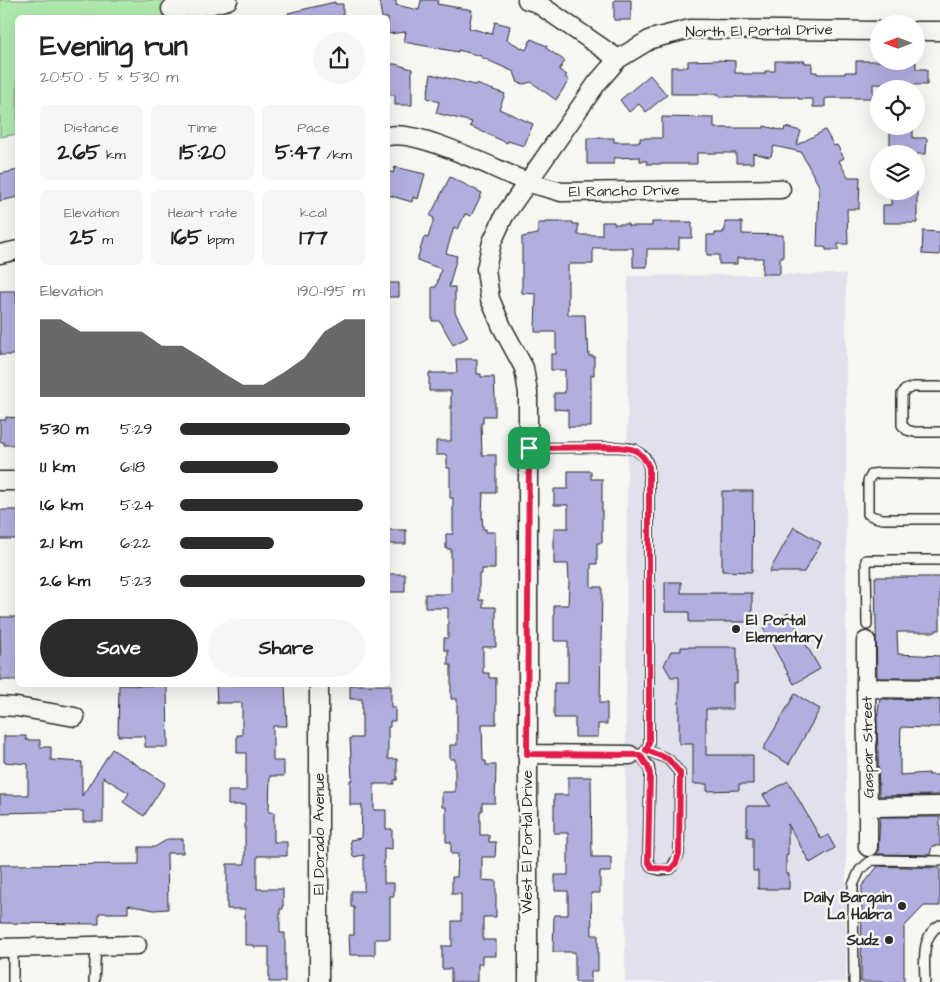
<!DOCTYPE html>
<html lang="en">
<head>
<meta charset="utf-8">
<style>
  :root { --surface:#fff; --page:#f6f6f6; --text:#222; --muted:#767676; --accent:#2b2b2b }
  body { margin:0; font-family:"Architects Daughter",sans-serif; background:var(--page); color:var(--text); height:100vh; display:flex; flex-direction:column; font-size:19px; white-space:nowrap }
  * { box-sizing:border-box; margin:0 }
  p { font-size:16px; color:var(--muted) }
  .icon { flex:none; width:28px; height:28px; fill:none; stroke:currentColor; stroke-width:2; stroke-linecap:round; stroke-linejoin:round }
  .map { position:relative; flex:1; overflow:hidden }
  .sheet { position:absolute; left:15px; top:15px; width:375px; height:672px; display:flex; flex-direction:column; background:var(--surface); border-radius:8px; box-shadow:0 5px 20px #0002 }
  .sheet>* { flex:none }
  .needle { width:32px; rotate:270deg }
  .tools { position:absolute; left:870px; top:15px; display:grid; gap:10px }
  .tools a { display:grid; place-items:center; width:55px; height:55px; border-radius:50%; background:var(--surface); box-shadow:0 5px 20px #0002; font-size:25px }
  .pin { position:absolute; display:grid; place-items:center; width:42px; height:42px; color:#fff; margin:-21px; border-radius:10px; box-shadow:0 2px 8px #0006 }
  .round { display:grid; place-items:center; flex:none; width:52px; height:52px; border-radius:26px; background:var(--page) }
  .headline { display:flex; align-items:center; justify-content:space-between; height:85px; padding:0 25px }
  h1 { font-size:28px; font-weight:700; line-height:38px }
  .figures { display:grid; grid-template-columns:repeat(3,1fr); gap:8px; height:85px; padding:5px 25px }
  .figures div { display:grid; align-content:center; border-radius:8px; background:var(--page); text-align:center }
  .figures b { font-size:21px; font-weight:700 }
  .figures small { font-size:14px; font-weight:400 }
  .figures p { font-size:14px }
  .chart { height:140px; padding:10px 25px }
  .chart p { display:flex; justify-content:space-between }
  .chart svg { width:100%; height:90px; margin-top:5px; fill:var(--accent); opacity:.7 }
  .primary-button { display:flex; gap:10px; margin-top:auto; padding:10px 25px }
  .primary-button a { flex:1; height:58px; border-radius:30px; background:var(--accent); color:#fff; font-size:20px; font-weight:700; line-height:58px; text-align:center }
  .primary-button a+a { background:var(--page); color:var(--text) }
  ul { padding:0 25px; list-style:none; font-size:16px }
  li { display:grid; grid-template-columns:80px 60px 1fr; align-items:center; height:38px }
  li i { height:12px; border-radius:6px; background:var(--accent) }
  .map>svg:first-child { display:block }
  .built { fill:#e1e0ed }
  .green { fill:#aee8ac; stroke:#6c8a6c }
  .building { fill:#b1aee0; stroke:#2b2b2b }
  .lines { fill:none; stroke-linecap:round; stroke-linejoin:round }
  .lane-casing { stroke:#2b2b2b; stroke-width:12 }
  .street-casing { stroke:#2b2b2b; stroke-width:21 }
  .lane { stroke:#f6f6f2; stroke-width:9 }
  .street { stroke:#f6f6f2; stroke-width:18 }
  .route-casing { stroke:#fff; stroke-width:10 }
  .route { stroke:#e11d48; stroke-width:6 }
  .poi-dot { fill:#2b2b2b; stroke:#f6f6f2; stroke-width:2 }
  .labels { text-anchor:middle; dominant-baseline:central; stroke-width:5; stroke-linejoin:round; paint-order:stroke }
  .street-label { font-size:15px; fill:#2b2b2b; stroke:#f6f6f2 }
  .poi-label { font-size:15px; font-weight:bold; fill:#2b2b2b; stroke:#f6f6f2; text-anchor:end }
</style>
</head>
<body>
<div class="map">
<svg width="940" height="982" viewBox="0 0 940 982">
  <rect width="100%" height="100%" fill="#f6f6f2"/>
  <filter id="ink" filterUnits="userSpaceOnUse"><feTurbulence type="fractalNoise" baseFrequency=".02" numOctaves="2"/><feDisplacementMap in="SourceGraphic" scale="10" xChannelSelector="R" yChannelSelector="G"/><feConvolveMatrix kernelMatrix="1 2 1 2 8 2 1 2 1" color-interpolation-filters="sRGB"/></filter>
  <g filter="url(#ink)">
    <path class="built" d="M846,274V982H625L628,276Z"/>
    <path class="green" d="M0,0H213V17L18,18L17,134L0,137Z"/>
    <path class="building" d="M379,0H396V5L419,10L421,0H438L437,4L472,10L469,28L492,34L495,22L510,26L507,40L526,50L531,39L547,46L546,48L565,61L559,70L567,75L565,77L569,80L556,100L531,82L524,84L518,83L514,72L481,57V56L458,50V52L404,42L406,32L388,34V18H382Z
      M614,0H631V20H614Z
      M335,2V4H343V18H289L288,13Z
      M718,60L735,61V73H743V74H765V71H775V61H805V63H812V72H817V74H845V72H856V61H911L916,62V69H927V85L873,84V98H828L825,99V107H813V99H798V97H719V94H671V67H688V61Z
      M388,64H395L412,69V105H395V95H388Z
      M431,74L475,85L476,84L505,94L499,109L533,124L524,146L508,141L507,143L470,126L472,122L436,113L439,102L427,98Z
      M650,75L667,95L646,112L639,104L629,112L620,100Z
      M662,117L714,118V128H764V126L784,131L785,127L801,131L797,145L825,130L834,146L837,145L844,158L839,161L848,177H860L859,209H847L848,244H838V250H826V248L823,247H817L819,186L801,152L774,146L771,156L769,157L753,153V163H736V153H697V164H647V161H640V157L614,158V164H587V138H614V142H640V138H662Z
      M890,126H913V138H927L926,154H890Z
      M395,167L425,174L418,199L413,197L412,202L388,195V171L393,173Z
      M18,170V197L0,201V174Z
      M450,177L482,193L471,216L465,214L458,229L454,227L446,253L457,256L449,287H455V312L468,337L453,345L440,321H432V287H436L441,269L417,260L424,237L428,238L434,218L430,216Z
      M895,191H917V223H883V205H891V196H895Z
      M545,222H573V224H578V235H602V222H614V224H628V226H652V222H692V238H679V249H647V267H633V248H593V264H570L568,266V315H585L586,341H588L589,356H594V375H591V427H568V410L554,409V393H565V370H551V354H556V332H535L536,294L522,293V237L538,234V223H545Z
      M725,222H742V234L783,235V258H780V274H762L763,258H737V264H719V255H707V235H715V233H723V231H725Z
      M923,231L940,232V255L922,254Z
      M388,283H399V297H388Z
      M0,291H16L18,355H0Z
      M456,359H477V374H481V377H494L495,398V416H483V423H481L482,455H496V493H483L482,515L483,529H486V532H495V569H482V574H479V600H483V607H496V647H483V673H489V678H496V724H482L483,761H486V765H496L495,803H482V811H480V835H489V842H496L495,857H482V880L496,881V917H483V940H496V956H482V964H478V982H451V969H442V946H452V921H461V894H452V877H457L458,854H451V842H446V807H442V792H455V759H450V745H457V699H451V665H448V650H444V638H448V608H425V594H451V549H446V534H453V498H450V468H447V455H436V441H451V391H429V373H457Z
      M6,417L18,418V445H4V442H0V420H6Z
      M568,471H591V479H602V543H597V564H591V587H602L600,703H607V724H598V737H575V718H554V683H568V641H554V605H568L569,582L568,564H554V528H568V505H554V489H568Z
      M722,491H753L752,572L722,571Z
      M0,510H18V539H0Z
      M794,527L821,543L804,572H769Z
      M388,530H406V544H388Z
      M388,574H405V592H388Z
      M875,577H940V630H936V632H897L898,654L940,656V678H877Z
      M665,582H681V593H752V622H689V612H665Z
      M788,613L820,669L794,684L763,628Z
      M0,617H18V680H1Z
      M681,647H737V683H733V709H706V755H753V784H739V790L707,791V784H693V744H679V677H671L664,665L671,651H681Z
      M119,685L167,686L168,747H145V736H118Z
      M216,685H285L287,726H273V761H284V776H270L269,812H274V842H287V856H257V889H283V909H280V933H285V982H269V947H254V945H245V909H227V864H245V805H228V791H246V753H237V735H242V703H217Z
      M350,685H391V707H395V721H390V727H388V759H397V780H394V784H374V810H386V829H392V849L384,848V883H394V896H390V939H375V955H350L349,935H354V907H351V891H364V855L353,857L350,840L361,838L362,805H350V780H352L350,738H362V699H350Z
      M795,694L820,709L789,764L763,749Z
      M880,699L940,700V727H929V728L901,727L900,758V775L929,773V775H940V795L879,796L877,719Z
      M4,736H26V740H40V747H51V760L82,762V796L112,749L165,783L144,816L123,802L129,793L103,777V822H83V811L0,813V795H28V764L4,762Z
      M568,777H591L592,857H611V872H600V893H591L592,935H598V971H591V982H575V952H553L554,915H568V891H555V875H568V833H554V795H568Z
      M788,781L821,839L828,835L835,848L810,863L788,824V854L786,856V874H789V889H758V871H753V837H747V806H770L763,795Z
      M880,817H940V846H932L930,855L878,854Z
      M168,839H183V853H167L168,909L154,910L128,905V913H99V924L0,923V865L139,864V847H155Z
      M878,866L940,868V906H924L904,927V982H861L862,886Z"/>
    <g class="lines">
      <g class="lane-casing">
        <path id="lane" d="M940,387H913L905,390L902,394V425L907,430L914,432H940
          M529,448L618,447L634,449L645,457L649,467V743L646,750L640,755H630
          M940,474L880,473L872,474L868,481V514L874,517L883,519H940
          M867,625L866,560H940
          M640,755L649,767L650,774L648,861L652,868L660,870L671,869L679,854L680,773L668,759L646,750
          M13,947V982
          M94,982L96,946
          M854,982L853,885L860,870L872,860L940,861
          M925,982C925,963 920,936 940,925"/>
      </g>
      <g class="street-casing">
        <path id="street" d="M527,0L537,3L618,59
          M171,9L209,5L228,0
          M916,31H940
          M388,136C419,129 494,169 527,182C538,186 549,188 561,192L781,189
          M0,254L18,250
          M0,481H18
          M866,641V688
          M940,689L866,688L868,807L940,806
          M0,706L17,707L75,717
          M527,754L630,755
          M868,847V807
          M0,948L137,945
          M319,982V685
          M528,982V393L524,368L502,327L490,299L486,269L492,242L504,216L597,83L618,59L651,39L690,29L879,31"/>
      </g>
      <use href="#lane" class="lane"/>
      <use href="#street" class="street"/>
    </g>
  </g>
  <g class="lines" filter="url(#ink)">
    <g class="route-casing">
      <path id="route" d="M618,447C635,449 641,450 649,467V743L646,750L668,759L680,773L679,854L676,863L671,869L652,868L648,861L650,774L648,767L640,755L527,754L529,448Z"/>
    </g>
    <use href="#route" class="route"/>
  </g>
  <g class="poi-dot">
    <circle cx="736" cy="629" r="5"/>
    <circle cx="902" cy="906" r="5"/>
    <circle cx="889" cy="940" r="5"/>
  </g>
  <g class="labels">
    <g class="street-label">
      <text transform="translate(759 31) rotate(-1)">North El Portal Drive</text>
      <text transform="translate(624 191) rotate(-1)">El Rancho Drive</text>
      <text transform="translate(868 747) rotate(-91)">Gaspar Street</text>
      <text transform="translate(319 834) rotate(-90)">El Dorado Avenue</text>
      <text transform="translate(527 842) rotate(-90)">West El Portal Drive</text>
    </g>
    <g class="poi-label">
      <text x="746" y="620" text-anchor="start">El Portal<tspan x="746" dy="17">Elementary</tspan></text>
      <text x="892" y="897">Daily Bargain<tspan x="892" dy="17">La Habra</tspan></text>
      <text x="879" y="940">Sudz</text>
    </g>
  </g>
</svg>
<div class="tools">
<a><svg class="needle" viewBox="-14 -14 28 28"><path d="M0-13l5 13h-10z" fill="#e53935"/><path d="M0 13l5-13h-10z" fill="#767676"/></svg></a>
<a><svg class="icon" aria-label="locate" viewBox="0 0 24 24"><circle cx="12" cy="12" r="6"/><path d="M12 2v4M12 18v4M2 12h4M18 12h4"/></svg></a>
<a><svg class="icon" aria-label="layers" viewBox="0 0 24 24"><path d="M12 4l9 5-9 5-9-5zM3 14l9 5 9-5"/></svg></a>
</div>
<div class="pin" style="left:529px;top:448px;background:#1e9e55"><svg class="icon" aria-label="arrive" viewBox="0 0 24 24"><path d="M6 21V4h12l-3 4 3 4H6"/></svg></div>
<section class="sheet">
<div class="headline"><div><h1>Evening run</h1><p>20:50 · 5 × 530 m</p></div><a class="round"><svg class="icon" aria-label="share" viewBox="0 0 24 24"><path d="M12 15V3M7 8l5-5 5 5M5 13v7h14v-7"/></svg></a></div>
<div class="figures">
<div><p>Distance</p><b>2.65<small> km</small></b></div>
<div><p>Time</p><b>15:20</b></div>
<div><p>Pace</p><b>5:47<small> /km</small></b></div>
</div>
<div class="figures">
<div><p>Elevation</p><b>25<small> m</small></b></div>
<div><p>Heart rate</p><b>165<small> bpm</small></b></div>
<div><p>kcal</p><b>177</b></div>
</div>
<div class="chart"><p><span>Elevation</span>190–195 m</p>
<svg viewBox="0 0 160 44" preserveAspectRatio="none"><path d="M0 44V6L10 6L20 12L30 12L40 12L50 12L60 19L70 19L80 25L90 32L100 38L110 38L120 32L130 25L140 12L150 6L160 6V44z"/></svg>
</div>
<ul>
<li><b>530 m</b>5:29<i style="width:92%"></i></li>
<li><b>1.1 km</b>6:18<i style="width:53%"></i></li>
<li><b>1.6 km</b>5:24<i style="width:99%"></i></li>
<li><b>2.1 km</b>6:22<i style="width:51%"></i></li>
<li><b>2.6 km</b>5:23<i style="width:100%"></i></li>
</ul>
<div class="primary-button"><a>Save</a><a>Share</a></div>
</section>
</div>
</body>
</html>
